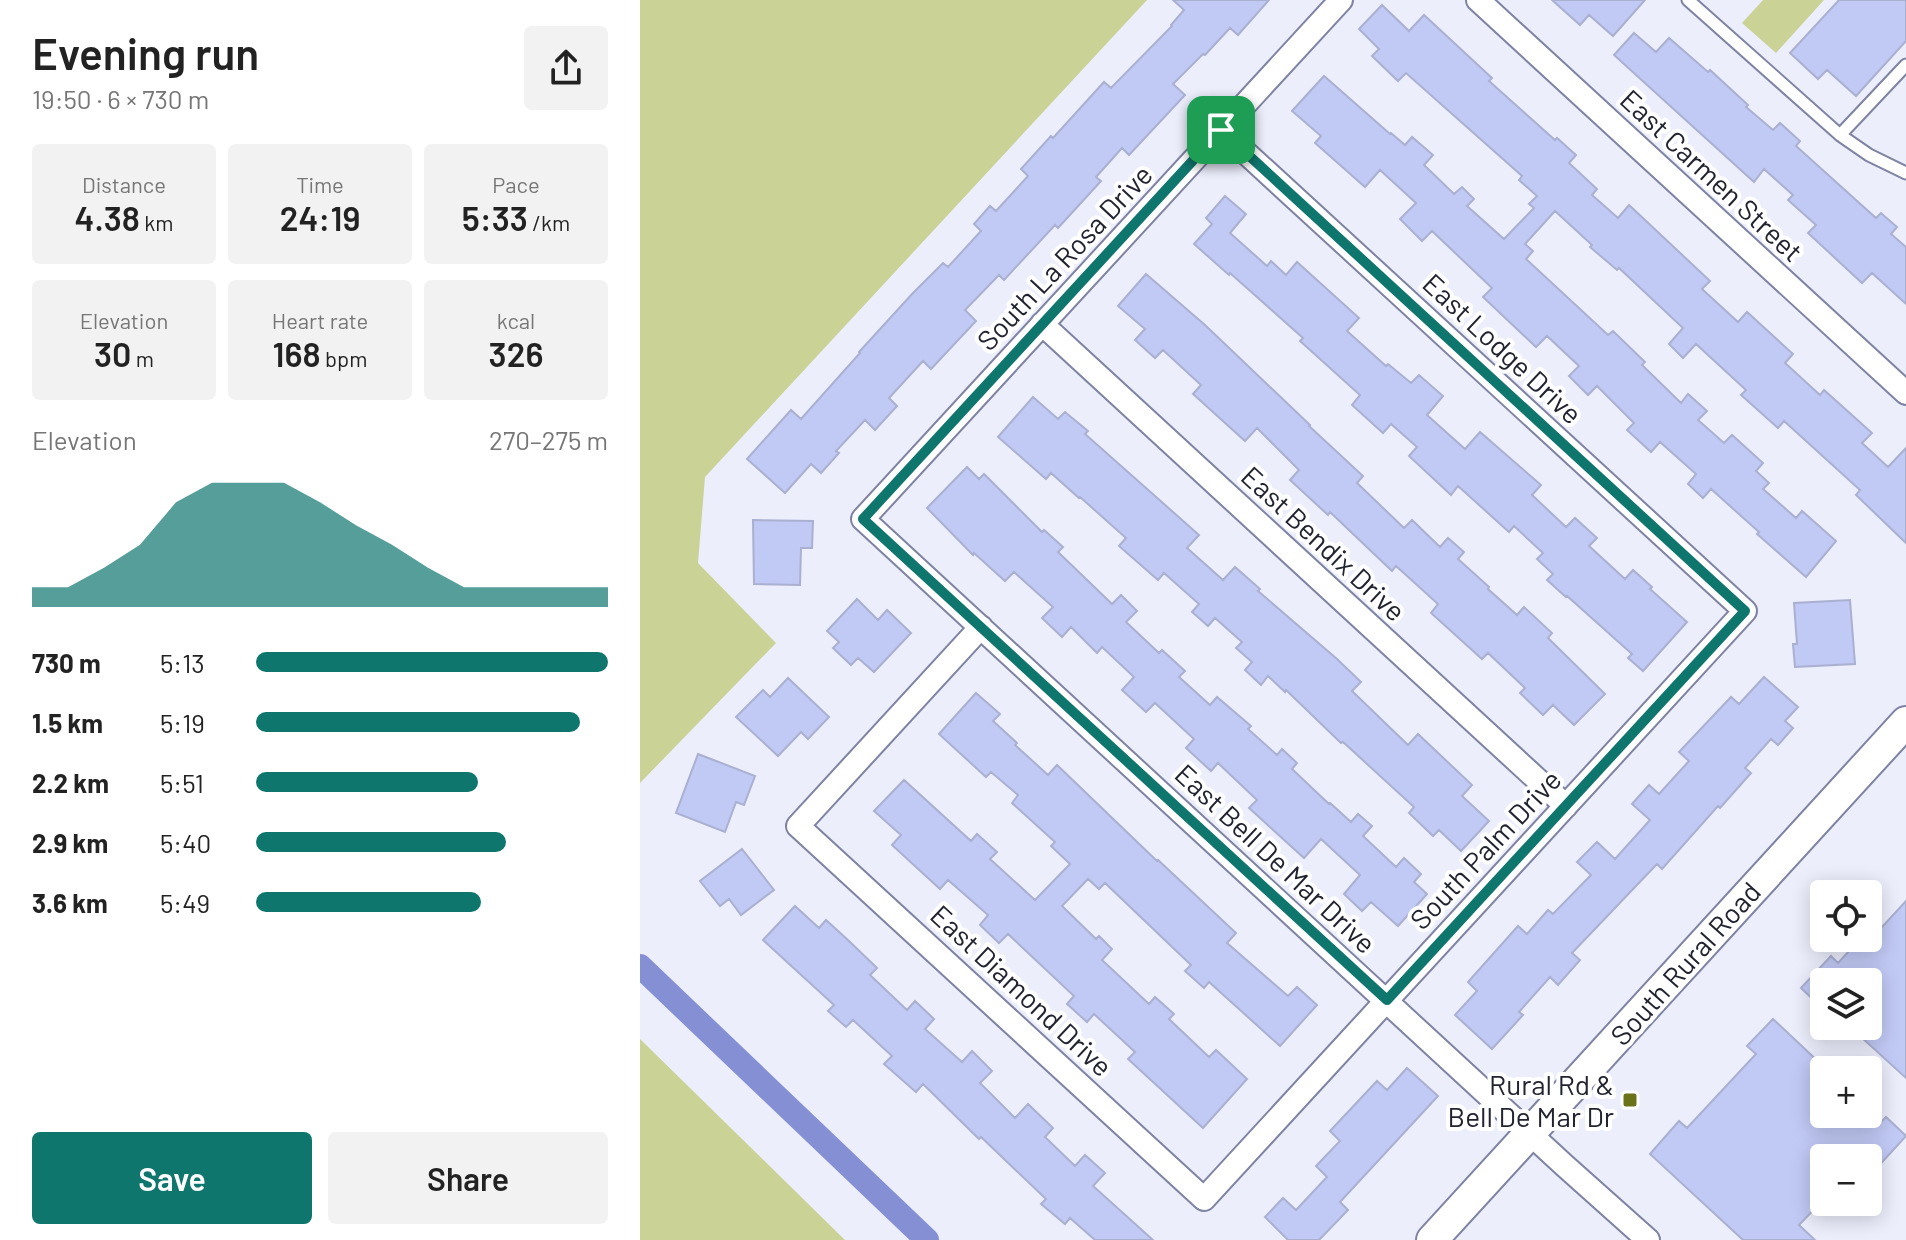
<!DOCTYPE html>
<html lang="en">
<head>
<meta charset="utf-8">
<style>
  :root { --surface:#fff; --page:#f2f2f2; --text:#222; --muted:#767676; --accent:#0f766e }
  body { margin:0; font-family:Barlow,sans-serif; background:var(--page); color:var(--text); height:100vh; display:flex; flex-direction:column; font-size:30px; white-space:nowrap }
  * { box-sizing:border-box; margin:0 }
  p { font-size:26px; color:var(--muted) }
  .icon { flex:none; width:44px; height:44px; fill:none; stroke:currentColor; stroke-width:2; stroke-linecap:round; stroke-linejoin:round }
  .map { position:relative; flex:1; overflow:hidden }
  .drawer { display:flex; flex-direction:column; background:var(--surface); width:640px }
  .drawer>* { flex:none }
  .buttons { position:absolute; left:1170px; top:880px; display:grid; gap:16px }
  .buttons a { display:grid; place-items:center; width:72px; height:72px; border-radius:8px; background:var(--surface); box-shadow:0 4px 20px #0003; font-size:40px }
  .pin { position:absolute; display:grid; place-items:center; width:68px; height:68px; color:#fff; margin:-34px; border-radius:16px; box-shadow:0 4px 12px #0006 }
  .round { display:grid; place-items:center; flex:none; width:84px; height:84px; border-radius:8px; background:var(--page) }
  .headline { display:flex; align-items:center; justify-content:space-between; height:136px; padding:0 32px }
  h1 { font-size:44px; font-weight:600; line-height:60px }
  .figures { display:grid; grid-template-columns:repeat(3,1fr); gap:12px; height:136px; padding:8px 32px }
  .figures div { display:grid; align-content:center; border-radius:8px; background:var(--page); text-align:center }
  .figures b { font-size:34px; font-weight:600 }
  .figures small { font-size:22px; font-weight:400 }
  .figures p { font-size:22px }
  .chart { height:224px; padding:16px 32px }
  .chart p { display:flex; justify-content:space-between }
  .chart svg { width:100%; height:144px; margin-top:8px; fill:var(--accent); opacity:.7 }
  .primary-button { display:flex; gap:16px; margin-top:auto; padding:16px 32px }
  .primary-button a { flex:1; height:92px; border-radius:8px; background:var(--accent); color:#fff; font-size:32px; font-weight:600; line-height:92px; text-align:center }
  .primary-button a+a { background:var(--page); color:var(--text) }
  ul { padding:0 32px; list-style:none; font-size:26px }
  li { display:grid; grid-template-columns:128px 96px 1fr; align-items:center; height:60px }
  li i { height:20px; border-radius:10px; background:var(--accent) }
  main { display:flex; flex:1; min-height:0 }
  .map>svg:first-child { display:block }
  .green { fill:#cad296 }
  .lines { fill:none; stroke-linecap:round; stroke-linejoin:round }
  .canal { stroke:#858fd4; stroke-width:24 }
  .building { fill:#c1c9f5; stroke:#aab0d0; stroke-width:2 }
  .service-casing { stroke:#7e83a2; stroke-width:15 }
  .minor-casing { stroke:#7e83a2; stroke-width:26 }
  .secondary-casing { stroke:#7e83a2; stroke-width:34 }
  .service { stroke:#fff; stroke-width:11 }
  .minor { stroke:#fff; stroke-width:22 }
  .secondary { stroke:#fff; stroke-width:30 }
  .route-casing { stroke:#fff; stroke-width:16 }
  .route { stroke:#0f766e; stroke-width:10 }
  .poi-dot { fill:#6b721a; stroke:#fff; stroke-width:3 }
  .labels { text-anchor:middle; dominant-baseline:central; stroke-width:8; stroke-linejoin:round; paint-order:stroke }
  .street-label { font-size:28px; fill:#21232f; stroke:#fff }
  .poi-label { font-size:28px; fill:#21232f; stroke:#fff; text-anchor:end }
</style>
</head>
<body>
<main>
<section class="drawer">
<div class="headline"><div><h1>Evening run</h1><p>19:50 · 6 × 730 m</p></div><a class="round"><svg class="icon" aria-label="share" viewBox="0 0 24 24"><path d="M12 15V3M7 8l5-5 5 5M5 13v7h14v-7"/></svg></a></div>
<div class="figures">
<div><p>Distance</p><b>4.38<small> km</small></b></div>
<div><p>Time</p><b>24:19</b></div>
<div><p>Pace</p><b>5:33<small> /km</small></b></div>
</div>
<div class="figures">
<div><p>Elevation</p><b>30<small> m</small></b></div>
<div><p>Heart rate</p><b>168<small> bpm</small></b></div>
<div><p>kcal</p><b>326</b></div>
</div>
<div class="chart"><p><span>Elevation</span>270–275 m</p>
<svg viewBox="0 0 160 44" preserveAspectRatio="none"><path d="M0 44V38L10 38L20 32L30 25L40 12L50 6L60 6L70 6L80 12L90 19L100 25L110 32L120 38L130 38L140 38L150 38L160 38V44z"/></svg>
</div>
<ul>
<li><b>730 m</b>5:13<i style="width:100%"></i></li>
<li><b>1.5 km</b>5:19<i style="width:92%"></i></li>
<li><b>2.2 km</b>5:51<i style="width:63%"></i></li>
<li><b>2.9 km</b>5:40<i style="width:71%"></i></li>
<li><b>3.6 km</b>5:49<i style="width:64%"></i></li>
</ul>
<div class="primary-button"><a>Save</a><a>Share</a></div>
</section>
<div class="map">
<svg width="1266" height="1240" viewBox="0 0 1266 1240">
  <rect width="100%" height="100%" fill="#eceefc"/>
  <path class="green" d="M0,0H507L65,477L58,563L136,643L0,783Z
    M1123,0H1184L1136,53L1102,23Z
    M0,1039L205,1240H0Z"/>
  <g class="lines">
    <path class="canal" d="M0,966L287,1240"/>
  </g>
  <path class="building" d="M533,0H629L598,35L590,28L565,55L563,54L533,84L545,95L489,155L482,148L456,177L461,181L418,228L415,225L364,280L359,275L325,310L336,321L291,369L283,361L249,398L257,406L235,430L225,420L196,451L199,453L181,473L171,464L145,493L107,459L151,410L161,419L220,353L219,352L273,293L303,263L308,267L341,231L334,224L350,206L356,211L388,176L381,169L411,136L413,138L464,82L471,88L532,26L531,25L544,10Z
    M912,0H1005L973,36L949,15L940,25Z
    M1199,0H1266V41L1216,96L1187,70L1178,79L1150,53Z
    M742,5L769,31L784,15L852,78L849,81L915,140L917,138L936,155L929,163L957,189L952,195L978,218L989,205L1070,281L1062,289L1098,322L1107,312L1153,354L1145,363L1180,395L1184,390L1232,433L1222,443L1248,467L1266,448V543L1216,495L1220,490L1144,421L1138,428L1101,395L1106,390L1056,344L1043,358L1029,344L1043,328L979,268L977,270L950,247L952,245L915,211L885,244L893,251L886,259L968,335L973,331L1005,362L1002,365L1041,403L1048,394L1067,411L1058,420L1084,443L1092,435L1123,463L1116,471L1129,483L1123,489L1156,518L1162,511L1196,541L1166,577L1117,534L1119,532L1071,489L1063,498L1048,484L1056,474L1020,442L1011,452L987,430L994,423L957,386L948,395L929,376L939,366L907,336L896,347L843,297L852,288L792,231L782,241L760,219L776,203L740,170L725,187L675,143L681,136L652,111L684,76L750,134L751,133L765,145L772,137L793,155L784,165L814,194L822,187L834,199L827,206L864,239L894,208L889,204L897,196L879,180L882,176L766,73L758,81L732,56L739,49L719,29Z
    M994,33L1016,52L1029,38L1068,72L1070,70L1108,105L1106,107L1133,130L1140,123L1160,141L1156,146L1236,218L1241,213L1257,227L1251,234L1266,247V304L1232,273L1222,283L1168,233L1176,225L1148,200L1153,195L1124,169L1114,182L974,55Z
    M585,196L606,214L590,233L627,266L631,261L646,275L657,262L719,318L707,331L746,366L748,364L771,383L779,375L803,396L787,415L825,449L840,432L901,485L892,495L926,527L935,518L957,538L949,546L985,579L993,570L1012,587L1010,589L1047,622L1003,671L988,658L992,654L927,596L926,597L907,580L913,574L897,559L903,553L874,526L869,532L818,486L811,495L769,456L777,447L751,424L743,433L712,405L720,395L660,341L663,338L590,273L589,275L554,244L572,224L566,218Z
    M506,274L565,325L670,425L669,426L723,476L717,483L764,528L772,520L800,547L808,538L824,552L818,559L849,587L848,589L877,615L884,607L912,633L908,638L965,694L934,725L913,705L903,715L880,693L885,688L848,653L842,659L791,613L798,604L756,566L752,571L690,512L688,515L650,480L659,470L617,428L605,441L553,394L561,385L523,350L515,358L495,340L505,329L478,306Z
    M393,397L418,419L425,412L448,431L445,434L559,535L547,548L583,580L595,567L620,589L618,591L697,659L721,682L712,691L768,745L778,734L832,785L822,796L849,821L821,851L799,830L793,836L769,813L774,807L703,742L701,743L646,690L645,692L628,676L621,685L605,670L612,662L596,648L602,642L575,618L568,626L552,612L559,604L524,573L518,580L479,546L486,538L440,497L439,498L411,473L406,479L358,437Z
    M327,467L339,479L344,474L402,532L404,530L423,547L418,552L472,604L481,595L497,611L486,622L519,653L522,650L545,671L539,677L570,705L577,697L611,726L608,729L637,755L642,749L657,763L652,769L689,804L690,803L711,822L718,814L732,826L723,836L756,867L764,858L781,874L774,882L787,894L758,926L731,902L722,911L704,894L720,875L681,839L664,858L609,808L617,800L578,763L571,771L546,748L554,739L515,703L506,712L482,690L494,677L462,647L457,653L431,627L422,637L402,618L413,607L374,572L365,581L334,553L333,555L287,508Z
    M113,520L173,521L172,548H161L160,585L114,584Z
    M217,599L238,620L247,610L271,633L234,672L218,658L211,665L193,648L199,642L187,631Z
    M1210,600L1215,664L1155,667L1153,644H1157L1154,603Z
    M1124,677L1158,707L1145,721L1153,728L1138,745L1131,739L1105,768L1111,773L1080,808L1078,806L1022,869L1017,864L932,953L940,960L918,985L910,977L879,1012L883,1015L852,1049L815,1015L837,991L828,982L878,926L887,934L908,910L913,914L951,875L937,862L957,842L975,859L1010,820L992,804L1009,785L1019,794L1049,761L1039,752L1091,697L1099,704Z
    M148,678L189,717L168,739L161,732L138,756L96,717L123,690L130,697Z
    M336,693L360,714L353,721L377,743L375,745L408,775L417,765L517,861L518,860L596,933L587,943L648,996L657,987L677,1005L640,1046L569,982L564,988L545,971L551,965L465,883L459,889L448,879L422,906L456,939L459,936L472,949L462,960L509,1004L515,997L534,1014L529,1019L569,1057L576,1050L607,1079L563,1128L488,1059L495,1052L454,1014L447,1022L427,1004L434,996L368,934L359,943L340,925L348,915L308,880L300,889L252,845L261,835L234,811L264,780L331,841L337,834L357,852L350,859L395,900L430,864L411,846L415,842L372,803L378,795L351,772L346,777L299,734Z
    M58,754L115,776L104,805L96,802L85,832L36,813Z
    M102,849L134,890L101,915L89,899L80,906L60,881Z
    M1266,901V1078L1209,1026H1228V982H1184V1010L1161,988L1191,956L1198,963L1221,938H1228V936L1231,939Z
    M155,906L179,928L186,920L209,941L237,968L230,975L267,1010L275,1001L294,1019L285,1029L322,1062L332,1051L352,1071L340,1083L375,1118L388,1104L413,1128L405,1137L435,1166L445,1155L465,1173L453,1186L513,1240H455L430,1218L425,1224L401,1204L406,1199L341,1137L339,1139L283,1084L276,1092L244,1064L252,1056L213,1020L206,1027L188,1011L194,1005L123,940Z
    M1133,1019L1184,1067V1114H1233L1241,1122L1246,1117L1266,1136L1234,1171L1228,1165V1158H1184V1199L1159,1225L1175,1240H1103L1010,1154L1039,1121L1047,1128L1116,1054L1107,1046Z
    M767,1068L798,1096L700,1202L708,1210L679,1240H648L625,1217L643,1198L656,1210L687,1177L676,1166L700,1141L690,1131L737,1081L747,1090Z"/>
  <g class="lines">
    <g class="service-casing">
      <path id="service" d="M1048,0L1200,135L1229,155L1266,173
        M1200,135L1266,65"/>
    </g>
    <g class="minor-casing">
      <path id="minor" d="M701,0L223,519L924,1165L1008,1240
        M838,0L1266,393
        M402,324L926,806
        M341,627L158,826L564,1199L1105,611L581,130"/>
    </g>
    <g class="secondary-casing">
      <path id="secondary" d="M792,1240L1266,722"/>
    </g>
    <use href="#service" class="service"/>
    <use href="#minor" class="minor"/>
    <use href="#secondary" class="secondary"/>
  </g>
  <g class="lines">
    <g class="route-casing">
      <path id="route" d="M581,130L1105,611L747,1000L223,519Z"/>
    </g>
    <use href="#route" class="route"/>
  </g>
  <rect class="poi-dot" x="982" y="1092" width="16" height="16" rx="4"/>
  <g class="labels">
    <g class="street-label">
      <text transform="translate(1072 175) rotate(43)">East Carmen Street</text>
      <text transform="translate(424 257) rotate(-47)">South La Rosa Drive</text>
      <text transform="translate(863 348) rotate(43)">East Lodge Drive</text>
      <text transform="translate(684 543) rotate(43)">East Bendix Drive</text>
      <text transform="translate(845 849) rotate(-47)">South Palm Drive</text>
      <text transform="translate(636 858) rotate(43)">East Bell De Mar Drive</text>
      <text transform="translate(1045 963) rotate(-48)">South Rural Road</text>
      <text transform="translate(382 990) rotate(43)">East Diamond Drive</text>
    </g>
    <g class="poi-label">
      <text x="974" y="1084">Rural Rd &amp;<tspan x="974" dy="32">Bell De Mar Dr</tspan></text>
    </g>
  </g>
</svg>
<div class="buttons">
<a><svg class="icon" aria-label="locate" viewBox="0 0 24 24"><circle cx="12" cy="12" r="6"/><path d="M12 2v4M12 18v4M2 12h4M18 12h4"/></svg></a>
<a><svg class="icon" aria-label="layers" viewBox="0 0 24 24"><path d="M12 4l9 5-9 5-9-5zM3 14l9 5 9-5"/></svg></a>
<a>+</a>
<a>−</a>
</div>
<div class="pin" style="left:581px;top:130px;background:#1e9e55"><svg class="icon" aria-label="arrive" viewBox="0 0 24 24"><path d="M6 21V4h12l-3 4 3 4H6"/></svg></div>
</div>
</main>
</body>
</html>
